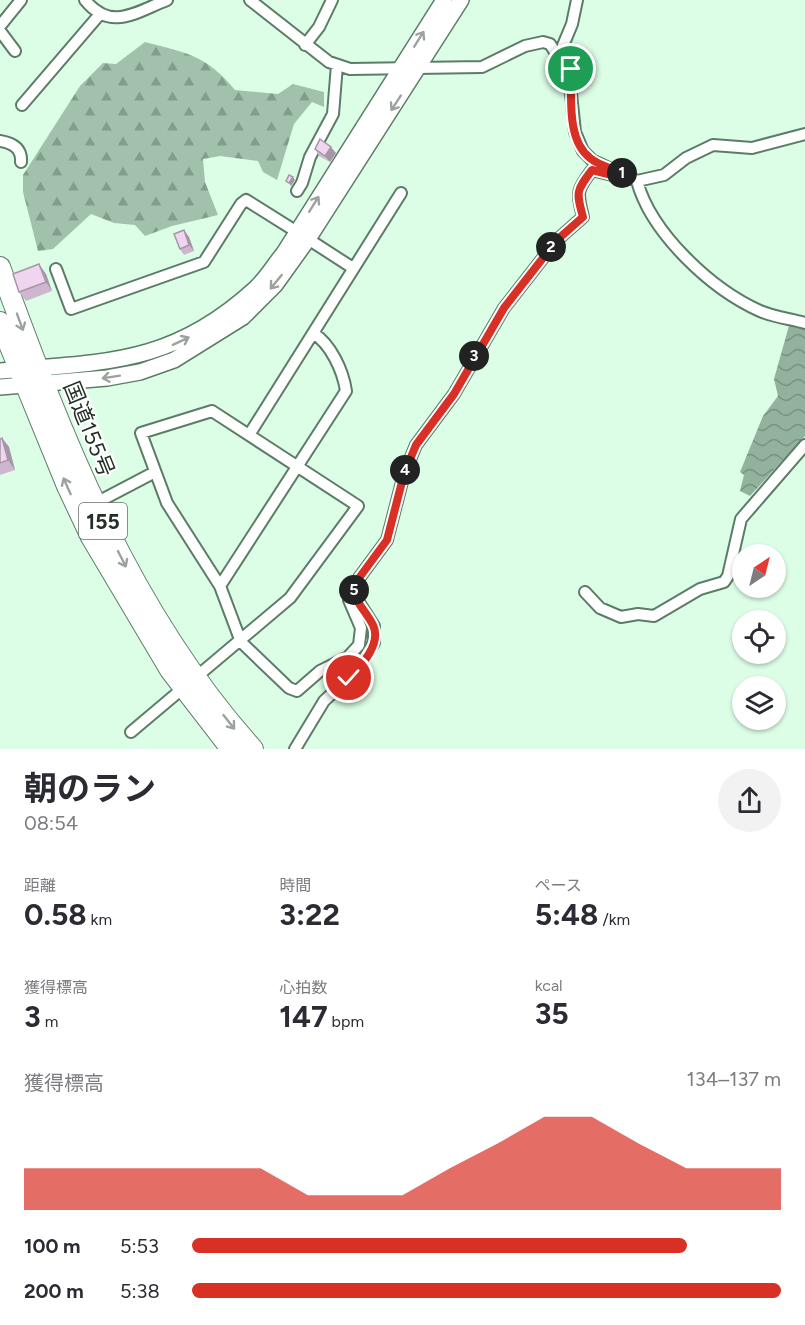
<!DOCTYPE html>
<html lang="ja">
<head>
<meta charset="utf-8">
<style>
  :root { --surface:#fff; --page:#f2f2f3; --text:#2b2b33; --muted:#7c7c81; --accent:#d93025 }
  body { margin:0; font-family:Figtree,"Noto Sans JP",sans-serif; background:var(--page); color:var(--text); height:100vh; display:flex; flex-direction:column; font-size:22px; white-space:nowrap }
  * { box-sizing:border-box; margin:0 }
  p { font-size:20px; color:var(--muted) }
  .icon { flex:none; width:33px; height:33px; fill:none; stroke:currentColor; stroke-width:2; stroke-linecap:round; stroke-linejoin:round }
  .map { position:relative; height:749px; overflow:hidden }
  .side { display:flex; flex-direction:column; background:var(--surface); flex:1 }
  .side>* { flex:none }
  .needle { width:39px; rotate:35deg }
  .fabs { position:absolute; left:732px; top:544px; display:grid; gap:12px }
  .fabs a { display:grid; place-items:center; width:54px; height:54px; border-radius:50%; background:var(--surface); box-shadow:0 2px 4px #0004; font-size:30px }
  .pin { position:absolute; display:grid; place-items:center; width:51px; height:51px; color:#fff; margin:-26px; border:3px solid #fff; border-radius:50%; box-shadow:0 2px 6px #0007 }
  .km { position:absolute; width:30px; height:30px; margin:-15px; border-radius:50%; background:#222; color:#fff; font-size:16px; line-height:30px; text-align:center }
  .round { display:grid; place-items:center; flex:none; width:63px; height:63px; border-radius:32px; background:var(--page) }
  .headline { display:flex; align-items:center; justify-content:space-between; height:102px; padding:0 24px }
  h1 { font-size:33px; font-weight:700; line-height:45px }
  .figures { display:grid; grid-template-columns:repeat(3,1fr); gap:9px; height:102px; padding:6px 24px }
  .figures div { display:grid; align-content:center }
  .figures b { font-size:30px; font-weight:700 }
  .figures small { font-size:16px; font-weight:400 }
  .figures p { font-size:16px }
  .chart { height:168px; padding:12px 24px }
  .chart p { display:flex; justify-content:space-between }
  .chart svg { width:100%; height:108px; margin-top:6px; fill:var(--accent); opacity:.7 }
  ul { padding:0 24px; list-style:none; font-size:20px }
  li { display:grid; grid-template-columns:96px 72px 1fr; align-items:center; height:45px }
  li i { height:15px; border-radius:8px; background:var(--accent) }
  .map>svg:first-child { display:block }
  .forest { fill:url(#forest-firs) }
  .water { fill:url(#water-waves) }
  .lines { fill:none; stroke-linecap:round; stroke-linejoin:round }
  .street-casing { stroke:#5d7c68; stroke-width:14 }
  .secondary-casing { stroke:#5d7c68; stroke-width:18 }
  .highway-casing { stroke:#5d7c68; stroke-width:22 }
  .street { stroke:#fff; stroke-width:10 }
  .secondary { stroke:#fff; stroke-width:15 }
  .highway { stroke:#fff; stroke-width:20 }
  .wall { fill:#ceb7ce }
  .shaded-wall { fill:#a795a8 }
  .building { fill:#efd5f0; stroke:#a795a8; stroke-width:1.5 }
  .oneway { stroke:#9ca29e }
  .route-casing { stroke:#fff; stroke-width:12 }
  .route { stroke:#d93025; stroke-width:8 }
  .labels { text-anchor:middle; dominant-baseline:central; stroke-width:4.5; stroke-linejoin:round; paint-order:stroke }
  .shield { fill:#fff; stroke:#656e68; stroke-width:1.5 }
  .shield-label { font-size:21px; font-weight:bold; fill:#233027 }
  .street-label { font-size:22px; fill:#233027; stroke:#fff }
</style>
</head>
<body>
<div class="map">
<svg width="805" height="749" viewBox="0 0 805 749">
  <defs>
    <pattern id="forest-firs" width="22" height="20" patternUnits="userSpaceOnUse" patternTransform="scale(1.5)"><rect width="22" height="20" fill="#a1c1ac"/><path d="M5 1l3.5 6h-7zM16 11l3.5 6h-7z" fill="#839d8c"/></pattern>
    <pattern id="water-waves" width="16" height="10" patternUnits="userSpaceOnUse" patternTransform="scale(1.5)"><rect width="16" height="10" fill="#93b29e"/><path d="M0 5q4-4 8 0t8 0" fill="none" stroke="#789181"/></pattern>
  </defs>
  <rect width="100%" height="100%" fill="#dcfee7"/>
  <path class="forest" d="M145,42C187,53 206,55 235,90L278,94L293,84L324,92V107L312,102L294,124L277,180L263,172L258,161L220,156L203,159L205,182L218,215L172,226L145,236L135,225L114,223L91,214L53,249L38,251L23,192V175L80,86L103,63L116,64Z"/>
  <path class="water" d="M790,322L805,329V436L750,496L740,491L744,475L740,472L763,416L778,396L774,379Z"/>
  <g class="lines">
    <g class="street-casing">
      <path id="street" d="M85,0C111,32 136,12 167,0
        M250,0L329,62L350,69L482,67L525,46L543,42L550,44L569,74L575,132L583,151L592,160L637,181L664,175L686,158L713,145L752,148L805,134
        M0,26L21,0
        M0,31L15,51
        M305,45L319,27L332,0
        M568,59L562,48L572,24L577,0
        M22,105L100,14
        M0,141C12,143 22,148 21,162
        M637,181C651,233 711,289 760,311C774,317 791,319 805,323
        M297,191L302,183L310,157L333,114L337,65
        M308,239L353,268
        M56,269L71,309L204,262L241,204L246,200L297,232
        M249,435L401,193
        M94,504L155,472
        M220,586L346,391C343,371 331,344 313,333
        M585,592L600,608L621,617L638,614L654,616L700,589L724,582L728,576L741,519L805,445
        M131,732L290,598L358,506L212,411L141,433L167,503L220,586L241,642L289,688L297,691L320,671L348,657L359,645L361,628L349,600L359,578L387,540L404,474L416,445L454,394L504,308L557,240L583,217C577,192 576,191 592,170L620,177L624,173
        M295,749L324,701L355,672L374,643V626L353,593"/>
    </g>
    <g class="secondary-casing">
      <path id="secondary" d="M0,371C105,362 172,365 255,289C266,279 274,265 284,253L444,0
        M0,387L107,378L140,372L174,360L243,317L275,285L308,239L461,0"/>
    </g>
    <g class="highway-casing">
      <path id="highway" d="M0,267C63,439 129,611 253,749
        M0,322L67,486L91,537L170,670L231,749"/>
    </g>
    <use href="#street" class="street"/>
    <use href="#secondary" class="secondary"/>
    <use href="#highway" class="highway"/>
  </g>
  <path class="wall" d="M315,149L336,153L330,162L319,156Z
    M189,237L194,251L184,255L180,249Z
    M46,274L52,291L26,301L19,292Z
    M2,438L9,447L15,470L0,475V439Z"/>
  <path class="shaded-wall" d="M331,147L336,153L330,162L325,156Z
    M293,177L295,180L291,186L289,183Z
    M184,230L189,237L194,251L189,245Z
    M39,264L46,274L52,291L46,282Z
    M2,438L9,447L15,470L8,460Z"/>
  <path class="building" d="M320,139L331,147L325,156L315,149Z
    M289,175L293,177L289,183L286,181Z
    M184,230L189,245L180,249L174,234Z
    M39,264L46,282L19,292L13,274Z
    M2,438L8,460L0,463V439Z"/>
  <defs><path id="oneway-shaft" d="M-6 0H5M1.5-3L5.5 0L1.5 3" fill="none" stroke-width="1.6" stroke-linecap="round" stroke-linejoin="round" transform="scale(1.5)"/></defs>
  <g class="oneway">
    <use href="#oneway-shaft" transform="translate(419 39) rotate(-58)"/>
    <use href="#oneway-shaft" transform="translate(396 103) rotate(123)"/>
    <use href="#oneway-shaft" transform="translate(314 204) rotate(-58)"/>
    <use href="#oneway-shaft" transform="translate(276 282) rotate(129)"/>
    <use href="#oneway-shaft" transform="translate(20 322) rotate(70)"/>
    <use href="#oneway-shaft" transform="translate(181 341) rotate(-25)"/>
    <use href="#oneway-shaft" transform="translate(111 377) rotate(171)"/>
    <use href="#oneway-shaft" transform="translate(67 486) rotate(-114)"/>
    <use href="#oneway-shaft" transform="translate(122 559) rotate(63)"/>
    <use href="#oneway-shaft" transform="translate(229 722) rotate(52)"/>
  </g>
  <g class="lines">
    <g class="route-casing">
      <path id="route" d="M349,678C361,666 382,644 373,625C367,613 358,605 353,592L359,578L387,540L404,474L416,445L454,394L504,308L557,240L583,217C576,192 576,191 592,170L620,177L624,174C613,168 599,166 590,158C569,142 571,106 571,83L575,80L571,69"/>
    </g>
    <use href="#route" class="route"/>
  </g>
  <g class="labels">
    <rect class="shield" x="79" y="503" width="48" height="36" rx="4.5"/>
    <g class="shield-label">
      <text x="103" y="521">155</text>
    </g>
    <g class="street-label">
      <text transform="translate(89 429) rotate(68)">国道155号</text>
    </g>
  </g>
</svg>
<div class="fabs">
<a><svg class="needle" viewBox="-14 -14 28 28"><path d="M0-13l5 13h-10z" fill="#e53935"/><path d="M0 13l5-13h-10z" fill="#7c7c81"/></svg></a>
<a><svg class="icon" aria-label="locate" viewBox="0 0 24 24"><circle cx="12" cy="12" r="6"/><path d="M12 2v4M12 18v4M2 12h4M18 12h4"/></svg></a>
<a><svg class="icon" aria-label="layers" viewBox="0 0 24 24"><path d="M12 4l9 5-9 5-9-5zM3 14l9 5 9-5"/></svg></a>
</div>
<div class="pin" style="left:571px;top:69px;background:#1e9e55"><svg class="icon" aria-label="arrive" viewBox="0 0 24 24"><path d="M6 21V4h12l-3 4 3 4H6"/></svg></div>
<div class="pin" style="left:349px;top:678px;background:#d93025"><svg class="icon" aria-label="check" viewBox="0 0 24 24"><path d="M5 12l5 5 9-10"/></svg></div>
<b class="km" style="left:622px;top:173px">1</b>
<b class="km" style="left:551px;top:247px">2</b>
<b class="km" style="left:474px;top:356px">3</b>
<b class="km" style="left:405px;top:470px">4</b>
<b class="km" style="left:354px;top:590px">5</b>
</div>
<section class="side">
<div class="headline"><div><h1>朝のラン</h1><p>08:54</p></div><a class="round"><svg class="icon" aria-label="share" viewBox="0 0 24 24"><path d="M12 15V3M7 8l5-5 5 5M5 13v7h14v-7"/></svg></a></div>
<div class="figures">
<div><p>距離</p><b>0.58<small> km</small></b></div>
<div><p>時間</p><b>3:22</b></div>
<div><p>ペース</p><b>5:48<small> /km</small></b></div>
</div>
<div class="figures">
<div><p>獲得標高</p><b>3<small> m</small></b></div>
<div><p>心拍数</p><b>147<small> bpm</small></b></div>
<div><p>kcal</p><b>35</b></div>
</div>
<div class="chart"><p><span>獲得標高</span>134–137 m</p>
<svg viewBox="0 0 160 44" preserveAspectRatio="none"><path d="M0 44V27L10 27L20 27L30 27L40 27L50 27L60 38L70 38L80 38L90 27L100 17L110 6L120 6L130 17L140 27L150 27L160 27V44z"/></svg>
</div>
<ul>
<li><b>100 m</b>5:53<i style="width:84%"></i></li>
<li><b>200 m</b>5:38<i style="width:100%"></i></li>
</ul>
</section>
</body>
</html>
